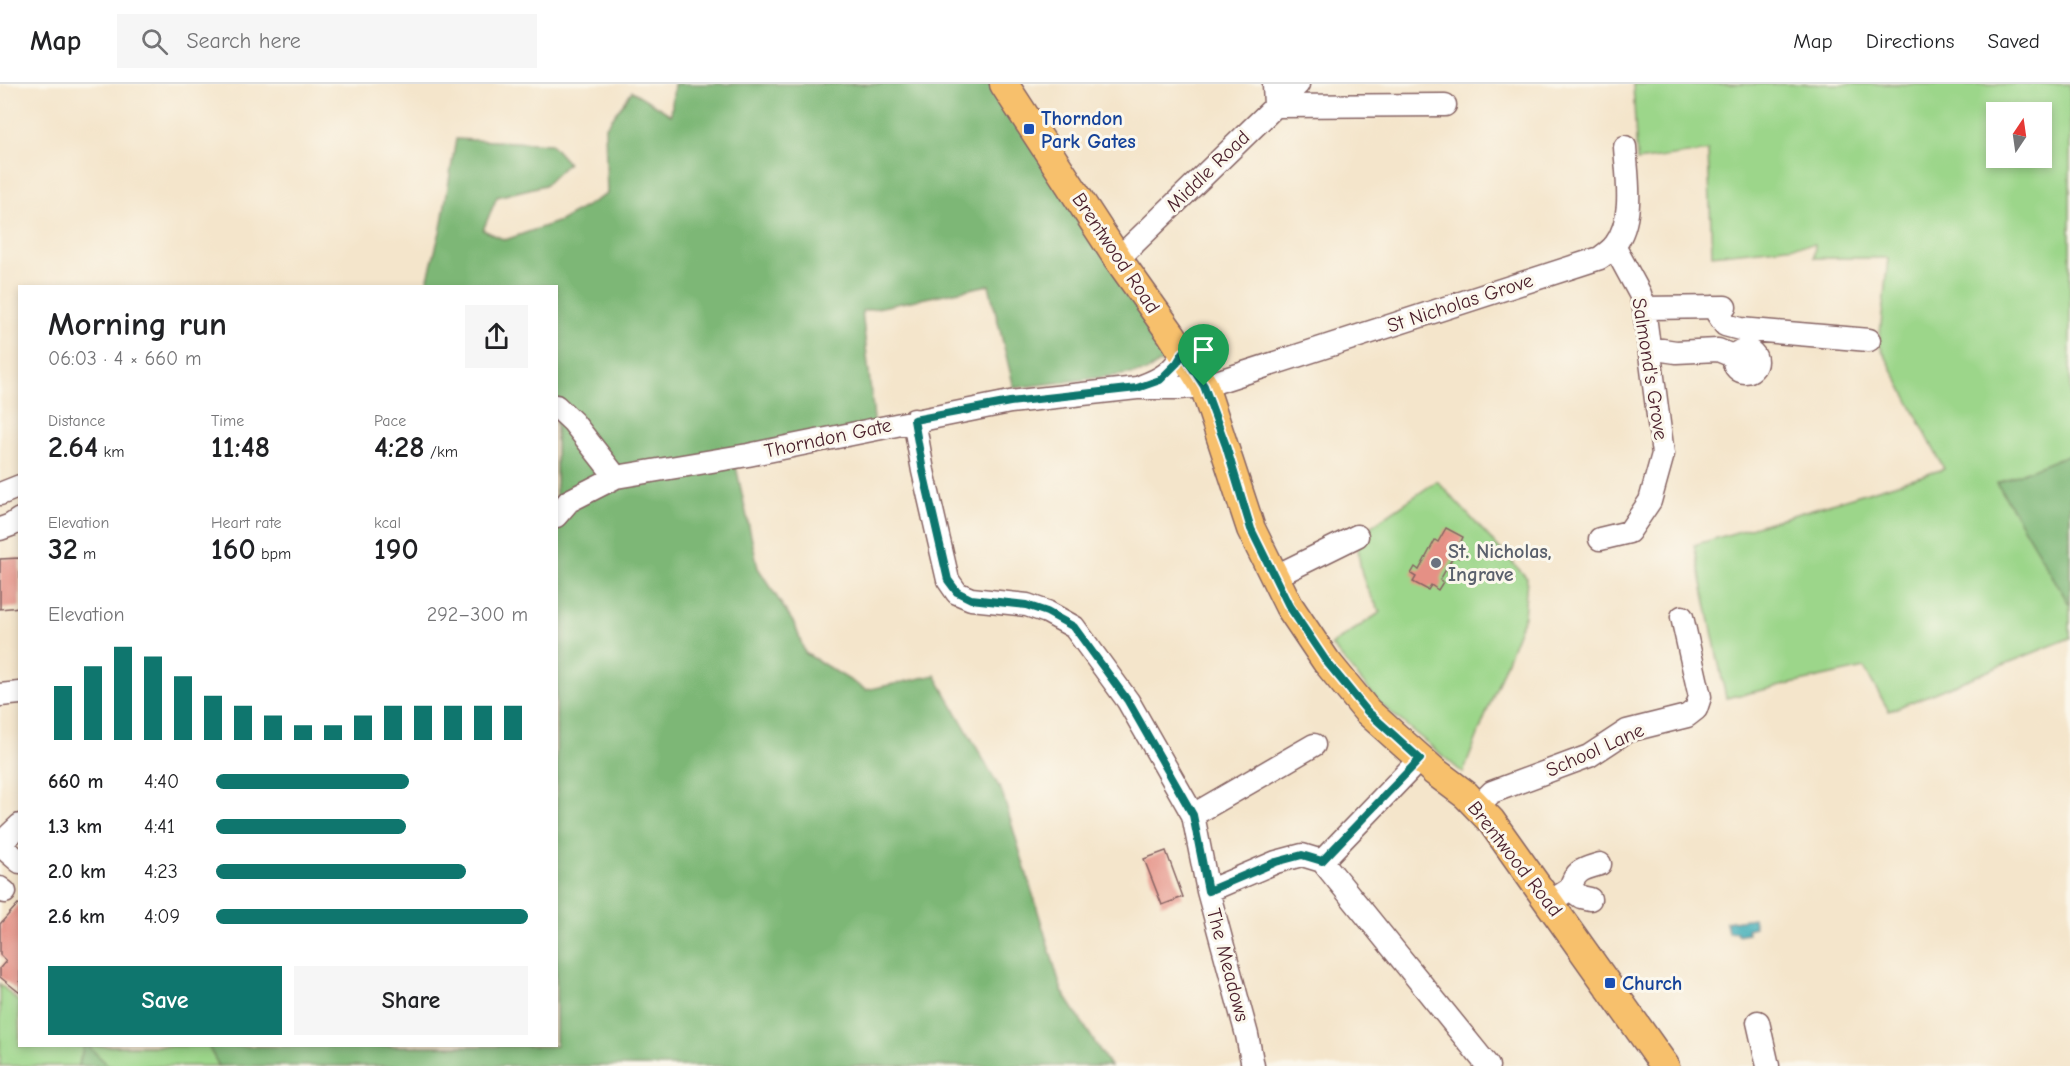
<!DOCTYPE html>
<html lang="en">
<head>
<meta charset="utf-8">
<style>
  :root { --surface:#fff; --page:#f6f6f6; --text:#202124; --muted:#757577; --line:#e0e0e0; --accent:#0f766e }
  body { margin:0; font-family:"Comic Neue",sans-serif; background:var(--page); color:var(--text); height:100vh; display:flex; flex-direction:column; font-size:22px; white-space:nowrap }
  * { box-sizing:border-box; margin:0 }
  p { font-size:20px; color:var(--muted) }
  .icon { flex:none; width:33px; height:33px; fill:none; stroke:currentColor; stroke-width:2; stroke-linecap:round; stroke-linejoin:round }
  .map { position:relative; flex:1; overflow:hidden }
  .sheet { position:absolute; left:18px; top:201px; width:540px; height:762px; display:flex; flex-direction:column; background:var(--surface); border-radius:0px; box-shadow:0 3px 9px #0003 }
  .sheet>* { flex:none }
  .needle { width:39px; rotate:13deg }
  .tools { position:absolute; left:1986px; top:18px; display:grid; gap:12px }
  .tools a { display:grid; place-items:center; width:66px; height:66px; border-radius:0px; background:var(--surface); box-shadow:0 3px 9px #0003; font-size:30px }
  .pin { position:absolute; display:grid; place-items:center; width:51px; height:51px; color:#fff; margin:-62px -26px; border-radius:50% 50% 50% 0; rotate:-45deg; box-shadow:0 0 6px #0007 }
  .pin .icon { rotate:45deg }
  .round { display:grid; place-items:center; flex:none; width:63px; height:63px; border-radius:0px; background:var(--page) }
  .head { display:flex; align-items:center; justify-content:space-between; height:102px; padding:0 30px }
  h1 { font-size:33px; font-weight:700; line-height:45px }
  .stats { display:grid; grid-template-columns:repeat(3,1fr); gap:9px; height:102px; padding:6px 30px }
  .stats div { display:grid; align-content:center }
  .stats b { font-size:30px; font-weight:700 }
  .stats small { font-size:16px; font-weight:400 }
  .stats p { font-size:16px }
  .chart { height:168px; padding:12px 30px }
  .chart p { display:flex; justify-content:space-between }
  .chart svg { width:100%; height:108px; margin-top:6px; stroke:var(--accent); stroke-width:6 }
  .button { display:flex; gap:12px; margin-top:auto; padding:12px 30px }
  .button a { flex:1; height:69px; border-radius:0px; background:var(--accent); color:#fff; font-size:24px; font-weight:700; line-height:69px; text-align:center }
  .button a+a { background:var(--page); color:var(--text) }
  ul { padding:0 30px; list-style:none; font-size:20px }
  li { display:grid; grid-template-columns:96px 72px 1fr; align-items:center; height:45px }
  li i { height:15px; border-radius:8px; background:var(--accent) }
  header { display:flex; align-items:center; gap:36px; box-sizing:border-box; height:84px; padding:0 30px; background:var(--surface); border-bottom:2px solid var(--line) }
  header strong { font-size:28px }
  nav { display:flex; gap:33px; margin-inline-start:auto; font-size:21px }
  .search { width:420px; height:54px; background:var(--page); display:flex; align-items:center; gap:15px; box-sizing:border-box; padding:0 21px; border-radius:0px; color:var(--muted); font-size:22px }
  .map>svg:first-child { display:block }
  .green { fill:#9cd68a; stroke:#737a5a; stroke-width:1.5; fill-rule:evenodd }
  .forest { fill:#7db776; stroke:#646b50; stroke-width:1.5 }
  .water { fill:#39aab5; stroke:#426470; stroke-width:1.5 }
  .building { fill:#e59085 }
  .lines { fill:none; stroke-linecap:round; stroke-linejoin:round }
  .minor-casing { stroke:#866463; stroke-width:25 }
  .major-casing { stroke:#866463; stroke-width:31 }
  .minor { stroke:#fff; stroke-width:22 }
  .major { stroke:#f7c06c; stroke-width:28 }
  .route-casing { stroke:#fff; stroke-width:12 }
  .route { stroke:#0f766e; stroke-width:8 }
  .transit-dot { fill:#1a4fb4; stroke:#fbf7ec; stroke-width:2 }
  .worship-dot { fill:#6b7280; stroke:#fbf7ec; stroke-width:2 }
  .labels { text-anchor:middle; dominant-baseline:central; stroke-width:6; stroke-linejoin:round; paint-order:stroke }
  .transit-label { font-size:20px; font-weight:bold; fill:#164399; stroke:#fbf7ec; text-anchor:start }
  .street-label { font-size:20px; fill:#4a1f2b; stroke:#fbf7ec }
  .worship-label { font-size:20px; font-weight:bold; fill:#5b616d; stroke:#fbf7ec; text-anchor:start }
</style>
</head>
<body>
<header>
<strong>Map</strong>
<div class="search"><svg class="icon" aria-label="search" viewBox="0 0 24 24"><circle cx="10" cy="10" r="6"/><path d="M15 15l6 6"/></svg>Search here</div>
<nav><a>Map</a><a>Directions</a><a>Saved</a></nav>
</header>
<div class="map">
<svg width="2070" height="982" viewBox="0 0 2070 982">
  <rect width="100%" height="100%" fill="#fbf7ec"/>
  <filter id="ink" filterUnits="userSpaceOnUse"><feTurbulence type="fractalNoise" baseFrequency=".0167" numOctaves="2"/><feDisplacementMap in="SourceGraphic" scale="12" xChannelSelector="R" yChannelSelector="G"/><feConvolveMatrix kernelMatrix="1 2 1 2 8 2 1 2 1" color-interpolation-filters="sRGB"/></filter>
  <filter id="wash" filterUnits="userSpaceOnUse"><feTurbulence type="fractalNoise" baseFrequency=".008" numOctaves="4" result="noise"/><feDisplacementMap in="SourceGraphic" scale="24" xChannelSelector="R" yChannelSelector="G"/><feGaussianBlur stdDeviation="1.35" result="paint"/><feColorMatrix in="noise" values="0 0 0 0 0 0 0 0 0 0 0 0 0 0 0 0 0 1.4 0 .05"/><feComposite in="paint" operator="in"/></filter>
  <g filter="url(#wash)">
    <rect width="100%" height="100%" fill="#f4e5cb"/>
    <path class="green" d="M1633,0H2070V554L1889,627L1864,584L1726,614L1694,461L1944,385L1879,260L1888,174H1814L1815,160L1712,171L1708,67L1637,77ZM1996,28H2042V74H1996Z
      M1437,397L1527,494L1524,533L1463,689L1381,620L1331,561L1381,528C1362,502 1359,484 1357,452Z
      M0,900L19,918L20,962H208L219,982H0Z"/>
    <path class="forest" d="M674,0H1004L1180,266L1146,288L1014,304L989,201L862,227L875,344L734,373L758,484L795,541L805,569L866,606L935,591L1002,708L1062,907L1110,982H219L208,962H556V202H426L441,144L456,55L551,60L568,79L545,101L497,113L483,146L505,156L560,137L607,110L605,44L632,7L671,31Z
      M2070,370V520H2069L1997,399Z
      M84,962H88L109,982H78Z"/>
    <path class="water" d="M1753,834L1755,843L1747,845L1748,849L1737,851V848L1728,849L1726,838Z"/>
    <g id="blocks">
      <path class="building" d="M1446,444L1463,453L1459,462L1464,464L1459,474L1454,471L1440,496L1443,498L1438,506L1431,501L1428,506L1413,498L1416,493L1411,490L1415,483L1419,486L1435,456L1438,458Z
        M20,474V523L0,525V475Z
        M1166,767L1183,813L1162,821L1144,775Z
        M18,820L20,821V909L0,893V884L6,877L0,871V840Z"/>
    </g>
  </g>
  <g filter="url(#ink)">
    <use href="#blocks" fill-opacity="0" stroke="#866463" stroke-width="1.5"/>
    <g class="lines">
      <g class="minor-casing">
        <path id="minor" d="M1274,0L1275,22L1445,21
          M1118,175L1298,0
          M1713,223L1725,241L1740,245L1869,256
          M1644,224L1725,223
          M1649,264L1676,268L1718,266L1735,273
          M1734 277a11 11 0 1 1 22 0a11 11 0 1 1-22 0Z
          M1142,302C1161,295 1173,288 1183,269
          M556,322L573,338L616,393
          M914,336L923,387L948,496L957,509L971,515L1027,521L1047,528L1074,543L1128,617L1193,731L1208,807L1247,951L1253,982
          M0,410L20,402
          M556,432L569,417L616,393L748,371L1010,318L1137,304H1179L1204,302L1600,174C1605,170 1611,166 1615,161C1635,134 1627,94 1625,63
          M0,445L11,441L20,435
          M1600,455L1629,448L1650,417L1663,370L1644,224L1640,210L1614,162
          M1274,493L1357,452
          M0,611L20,609
          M1477,723L1492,708L1589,672L1627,647L1687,632L1696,625L1700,613L1682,533
          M1193,731L1314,661
          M0,760L20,741
          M0,761L20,778
          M1322,777L1420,675
          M0,804L5,808
          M1570,805L1581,813L1590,815
          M1208,807L1276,778L1302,771L1322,777L1488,982
          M1550,818L1570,805C1575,786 1583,785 1600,780
          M1758,938L1768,982"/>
      </g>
      <g class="major-casing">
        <path id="major" d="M1004,0L1118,175L1172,251L1204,302L1251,445L1289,522L1326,577L1367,627L1434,687L1466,711L1491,737L1665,982"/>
      </g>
      <use href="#minor" class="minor"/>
      <use href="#major" class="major"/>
    </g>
  </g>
  <g class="lines" filter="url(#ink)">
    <g class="route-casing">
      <path id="route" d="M1183,269L1204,302L1226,362L1251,445L1289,522L1326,577L1367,627L1420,675L1322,777L1302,771L1276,778L1208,807L1193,731L1128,617L1074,543L1047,528L1026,521L971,515L957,508L948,496L923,387L914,336L1010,318L1137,304L1160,296L1177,279Z"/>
    </g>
    <use href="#route" class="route"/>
  </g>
  <g class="transit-dot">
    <rect x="1023" y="39" width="12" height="12" rx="3"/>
    <rect x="1604" y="893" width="12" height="12" rx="3"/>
  </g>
  <circle class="worship-dot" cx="1436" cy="479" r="6"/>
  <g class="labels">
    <g class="transit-label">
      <text x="1041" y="34">Thorndon<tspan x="1041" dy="23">Park Gates</tspan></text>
      <text x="1622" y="899">Church</text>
    </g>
    <g class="street-label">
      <text transform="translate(1208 87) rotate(-44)">Middle Road</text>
      <text transform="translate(1116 169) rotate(56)">Brentwood Road</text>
      <text transform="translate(1460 219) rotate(-18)">St Nicholas Grove</text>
      <text transform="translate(1650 285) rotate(81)">Salmond's Grove</text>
      <text transform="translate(828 354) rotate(-12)">Thorndon Gate</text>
      <text transform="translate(1595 666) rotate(-24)">School Lane</text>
      <text transform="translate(1515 775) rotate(52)">Brentwood Road</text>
      <text transform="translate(1228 881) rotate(75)">The Meadows</text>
    </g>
    <g class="worship-label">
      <text x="1448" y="467">St. Nicholas,<tspan x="1448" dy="23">Ingrave</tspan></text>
    </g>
  </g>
</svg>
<div class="tools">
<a><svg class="needle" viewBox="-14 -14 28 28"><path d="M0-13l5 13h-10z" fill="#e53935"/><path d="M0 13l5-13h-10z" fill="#757577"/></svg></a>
</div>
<div class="pin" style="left:1204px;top:302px;background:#1e9e55"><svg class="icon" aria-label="arrive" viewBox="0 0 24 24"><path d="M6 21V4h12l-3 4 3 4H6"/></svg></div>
<section class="sheet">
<div class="head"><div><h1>Morning run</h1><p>06:03 · 4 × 660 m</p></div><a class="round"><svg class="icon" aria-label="share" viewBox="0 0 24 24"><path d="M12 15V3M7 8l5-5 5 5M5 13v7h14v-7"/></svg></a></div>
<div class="stats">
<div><p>Distance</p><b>2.64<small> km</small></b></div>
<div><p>Time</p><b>11:48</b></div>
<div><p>Pace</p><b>4:28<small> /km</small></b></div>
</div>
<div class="stats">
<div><p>Elevation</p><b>32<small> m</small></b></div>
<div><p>Heart rate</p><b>160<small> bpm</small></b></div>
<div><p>kcal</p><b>190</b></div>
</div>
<div class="chart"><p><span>Elevation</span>292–300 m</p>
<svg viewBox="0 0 160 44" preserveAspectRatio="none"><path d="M5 44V22M15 44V14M25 44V6M35 44V10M45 44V18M55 44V26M65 44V30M75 44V34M85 44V38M95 44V38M105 44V34M115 44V30M125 44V30M135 44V30M145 44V30M155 44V30"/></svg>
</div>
<ul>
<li><b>660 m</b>4:40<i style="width:62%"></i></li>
<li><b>1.3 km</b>4:41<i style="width:61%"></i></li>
<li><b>2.0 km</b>4:23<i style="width:80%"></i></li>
<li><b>2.6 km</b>4:09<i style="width:100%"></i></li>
</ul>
<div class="button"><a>Save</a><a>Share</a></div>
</section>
</div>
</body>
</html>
